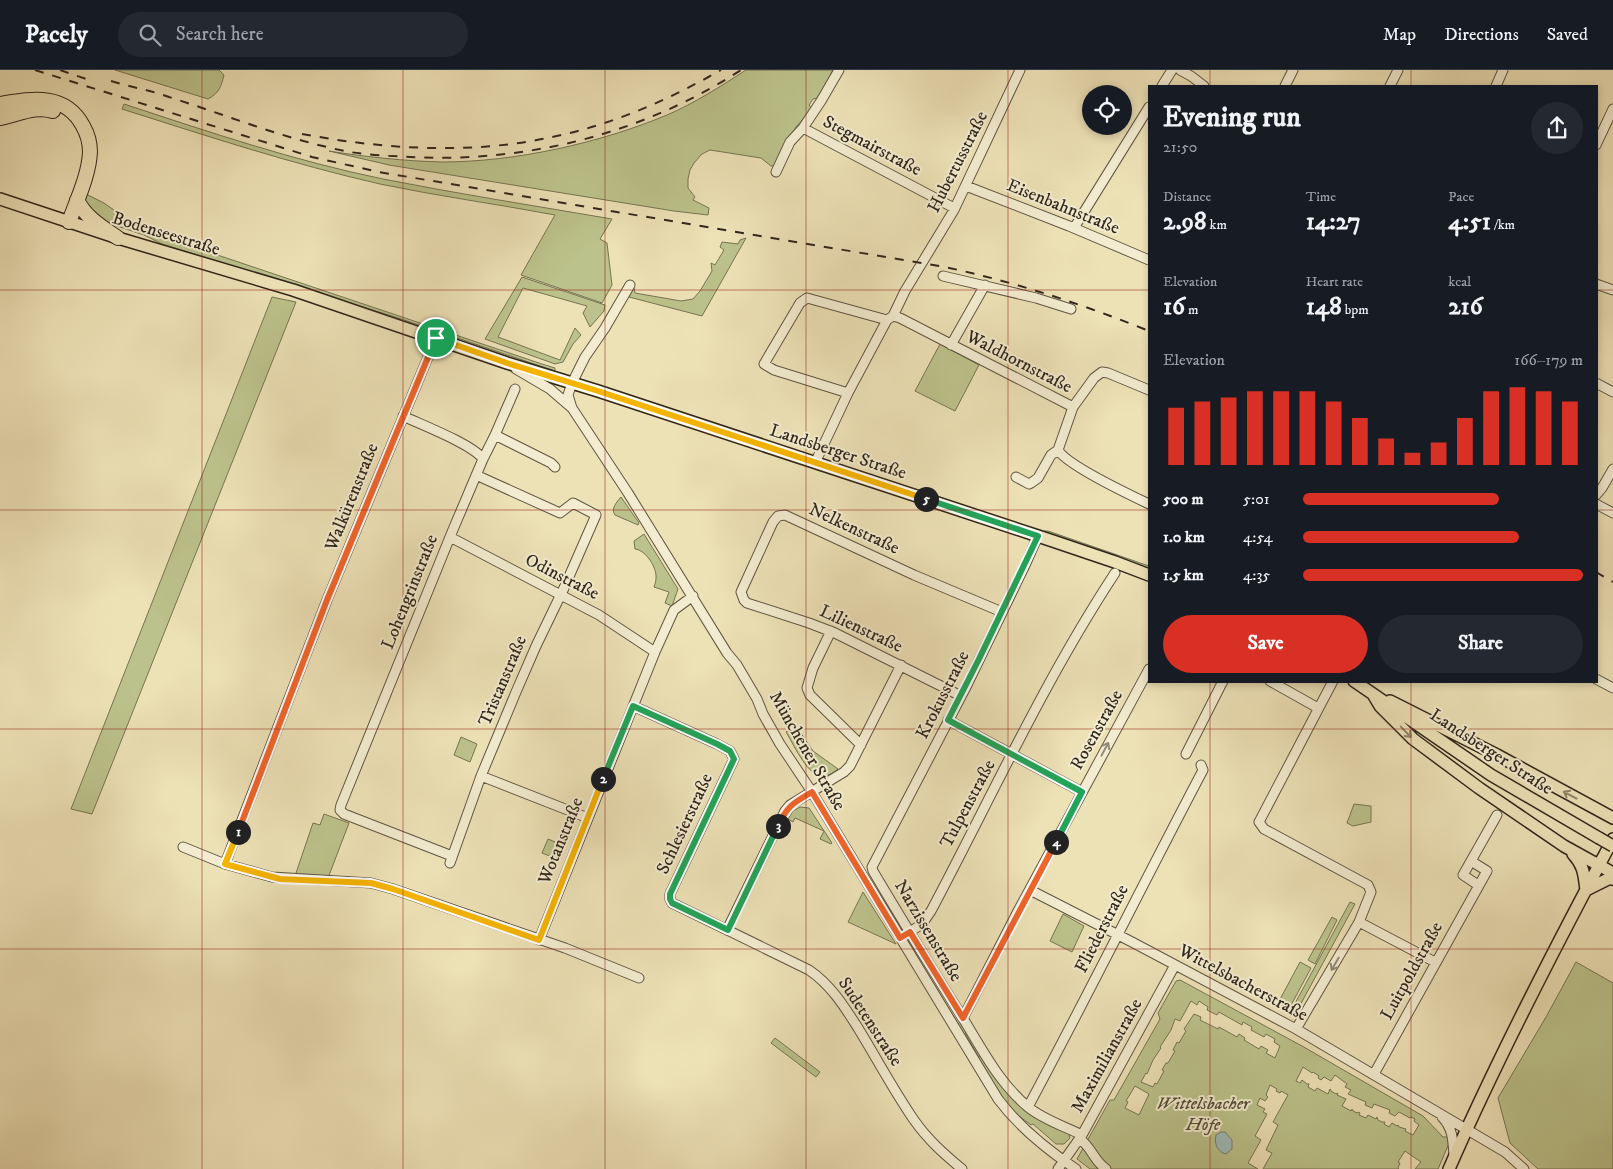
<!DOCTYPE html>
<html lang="en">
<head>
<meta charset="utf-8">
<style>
  :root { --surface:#171b24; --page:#242831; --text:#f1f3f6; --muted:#9ea1a6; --line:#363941; --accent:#d93025 }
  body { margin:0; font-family:"IM FELL DW Pica",serif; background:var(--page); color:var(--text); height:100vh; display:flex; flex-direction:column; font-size:19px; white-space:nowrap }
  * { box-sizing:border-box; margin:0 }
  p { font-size:16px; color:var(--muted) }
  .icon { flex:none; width:28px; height:28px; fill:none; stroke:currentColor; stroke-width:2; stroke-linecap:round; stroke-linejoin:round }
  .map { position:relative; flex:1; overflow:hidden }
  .details { position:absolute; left:1148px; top:15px; width:450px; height:598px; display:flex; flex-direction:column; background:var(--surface); border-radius:0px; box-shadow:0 2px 8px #0003 }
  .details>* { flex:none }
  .fabs { position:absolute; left:1082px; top:15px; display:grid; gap:10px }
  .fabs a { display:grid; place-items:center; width:50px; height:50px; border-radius:50%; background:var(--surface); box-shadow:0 2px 8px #0003; font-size:25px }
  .pin { position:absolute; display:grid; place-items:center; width:42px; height:42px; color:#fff; margin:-21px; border:2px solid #fff; border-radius:50%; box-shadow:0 1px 5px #0007 }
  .km { position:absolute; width:25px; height:25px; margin:-12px; border-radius:50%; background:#222; color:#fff; font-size:14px; line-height:25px; text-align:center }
  .round { display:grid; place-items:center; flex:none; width:52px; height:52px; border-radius:26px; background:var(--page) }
  .headline { display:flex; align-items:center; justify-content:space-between; height:85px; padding:0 15px }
  h1 { font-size:28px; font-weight:700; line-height:38px }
  .metrics { display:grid; grid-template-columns:repeat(3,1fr); gap:8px; height:85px; padding:5px 15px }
  .metrics div { display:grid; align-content:center }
  .metrics b { font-size:25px; font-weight:700 }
  .metrics small { font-size:14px; font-weight:400 }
  .metrics p { font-size:14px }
  .chart { height:140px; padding:10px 15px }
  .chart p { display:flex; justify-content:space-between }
  .chart svg { width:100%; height:90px; margin-top:5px; stroke:var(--accent); stroke-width:6 }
  .primary-button { display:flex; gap:10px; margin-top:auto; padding:10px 15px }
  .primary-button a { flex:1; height:58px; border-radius:30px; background:var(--accent); color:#fff; font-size:20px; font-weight:700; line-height:58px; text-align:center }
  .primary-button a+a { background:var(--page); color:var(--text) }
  ul { padding:0 15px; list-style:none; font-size:16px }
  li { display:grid; grid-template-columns:80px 60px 1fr; align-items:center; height:38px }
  li i { height:12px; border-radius:6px; background:var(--accent) }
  header { display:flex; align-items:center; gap:30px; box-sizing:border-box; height:70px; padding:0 25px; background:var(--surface); border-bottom:1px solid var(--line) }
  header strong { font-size:24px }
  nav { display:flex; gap:28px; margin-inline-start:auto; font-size:18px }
  .search { width:350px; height:45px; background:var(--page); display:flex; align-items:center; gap:12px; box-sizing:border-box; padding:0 18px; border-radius:28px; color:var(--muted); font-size:19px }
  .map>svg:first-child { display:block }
  .green { fill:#bcc28b; stroke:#767453; fill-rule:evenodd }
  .water { fill:#9fbbba; stroke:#737f7a }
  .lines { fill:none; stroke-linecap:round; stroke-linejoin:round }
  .minor-casing { stroke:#5f5542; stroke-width:11 }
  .major-casing { stroke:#30261b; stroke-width:14 }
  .highway-casing { stroke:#30261b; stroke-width:16 }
  .minor { stroke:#f3ecd0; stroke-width:9 }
  .major { stroke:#ede1b6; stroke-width:11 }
  .highway { stroke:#ede1b6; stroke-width:14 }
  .rail { stroke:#30261b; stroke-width:2; stroke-dasharray:9 9; stroke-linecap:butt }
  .major-bridge-casing { stroke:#30261b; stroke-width:14; stroke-linecap:butt }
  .major-bridge { stroke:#ede1b6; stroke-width:11 }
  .oneway { stroke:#8e8468 }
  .oneway2 { stroke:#928976 }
  .split-1-casing { stroke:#fff; stroke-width:10 }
  .split-2-casing { stroke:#fff; stroke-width:10 }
  .split-3-casing { stroke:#fff; stroke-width:10 }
  .split-4-casing { stroke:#fff; stroke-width:10 }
  .split-5-casing { stroke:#fff; stroke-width:10 }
  .split-6-casing { stroke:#fff; stroke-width:10 }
  .split-1 { stroke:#f0652b; stroke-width:6 }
  .split-2 { stroke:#f5b400; stroke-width:6 }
  .split-3 { stroke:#22a559; stroke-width:6 }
  .split-4 { stroke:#f0652b; stroke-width:6 }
  .split-5 { stroke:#22a559; stroke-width:6 }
  .split-6 { stroke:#f5b400; stroke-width:6 }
  .grid { fill:none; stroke:#8f2418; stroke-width:1; stroke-opacity:0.55 }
  .labels { text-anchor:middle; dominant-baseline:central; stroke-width:4; stroke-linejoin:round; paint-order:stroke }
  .street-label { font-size:18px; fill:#30261b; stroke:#f3ecd0 }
  .park-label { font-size:18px; font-style:italic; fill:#534d37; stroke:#f3ecd0 }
</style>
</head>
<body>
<header>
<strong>Pacely</strong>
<div class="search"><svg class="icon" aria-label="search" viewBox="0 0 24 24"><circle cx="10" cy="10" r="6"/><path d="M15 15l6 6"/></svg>Search here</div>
<nav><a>Map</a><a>Directions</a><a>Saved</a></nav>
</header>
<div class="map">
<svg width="1613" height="1099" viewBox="0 0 1613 1099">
  <rect width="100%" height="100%" fill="#ede1b6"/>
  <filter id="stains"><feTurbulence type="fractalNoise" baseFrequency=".004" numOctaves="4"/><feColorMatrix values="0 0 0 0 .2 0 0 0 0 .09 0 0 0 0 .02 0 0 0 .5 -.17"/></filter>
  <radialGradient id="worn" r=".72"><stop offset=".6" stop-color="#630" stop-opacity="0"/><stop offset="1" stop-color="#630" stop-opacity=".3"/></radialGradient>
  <path class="green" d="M115,0H219L224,5C221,17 219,23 208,29Z
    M746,0H833L818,28L813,29L809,35L812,39L796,57L778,93L774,96H771L761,88L710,80L702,84L694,93L690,100L688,109V118L695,127L693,130L709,138L708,145L674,141L389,95L329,81C366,87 404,91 442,92C515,92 600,73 667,45C695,33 721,16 746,0Z
    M124,34C209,62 295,91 383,109C459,124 536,136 612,149L600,169L607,173L612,215L602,233L521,205L555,145C497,134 437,126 380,114C292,94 207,66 122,39Z
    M84,123L104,133L135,155L155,164L542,294L555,298V301L401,249L162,174L144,165L102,151L85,132Z
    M746,168L702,246L629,227V223L632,218H634L635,223L681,231L693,229L700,221L712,201L711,193L715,195L724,180L720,177L722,172L738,174L740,170Z
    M522,207L605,235L604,241L590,257L583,243L587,236L523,218L498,267L560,290L575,258L581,265L573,274L563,292L555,294L485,269Z
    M272,227L296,232L92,744L71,739Z
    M940,274L979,295L955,341L915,321Z
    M621,427L639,453L638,455L615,445C610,439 617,432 621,427Z
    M1044,461H1048L1149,496V500L1044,462Z
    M644,464L678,519L672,536L665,533L669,522L654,517C655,514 656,511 656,508C657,498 646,480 635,479L634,471Z
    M796,656L813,681L838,699C833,703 826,708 820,706C806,703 793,673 786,662Z
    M461,667L477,674L470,692L454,685Z
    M1354,734L1371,736V752L1353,756L1347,753Z
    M800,737L809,738L832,773L831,774L820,769L824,761L795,748L793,752L788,749L793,741Z
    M324,744L349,753L328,808L295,806L313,753L320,755Z
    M548,769L565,776L560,790L542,783Z
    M863,822L896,874L848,852Z
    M1350,832L1355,834L1298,939L1293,937Z
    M1063,844L1084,856L1072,882L1050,871Z
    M1332,847L1337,850L1315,894L1308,890Z
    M908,869H911L967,961L965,963L979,987L982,986L1009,1022L1071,1062L1069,1064L1070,1068L1064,1074H1056L1033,1054L1031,1055L1015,1043L1003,1028L974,984L907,872Z
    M1300,892L1311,898L1289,939L1278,933Z
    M1576,892L1613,913V1099H1538L1510,1073L1498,1028L1546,947Z
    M1180,910L1302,976L1423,1046L1443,1067H1450L1448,1076L1438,1099H1415L1421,1092L1405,1081L1398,1092L1400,1093L1398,1098L1399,1099H1263L1272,1083L1266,1080L1278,1055L1273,1052L1288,1025L1281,1021L1280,1023L1276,1021L1277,1019L1270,1015L1266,1025L1268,1027L1265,1031L1260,1028L1257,1035L1265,1039L1263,1042L1267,1044L1255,1066L1261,1070L1248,1093L1258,1099H1090L1077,1089L1110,1030H1114L1160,949L1158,943L1176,911ZM1191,931L1197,935L1199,931L1208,937L1207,940L1217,945L1219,942L1242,955L1243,952L1252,957L1251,960L1264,967L1266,964L1275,969L1274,972L1280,976L1275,988L1266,983L1268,980L1261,976L1259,979L1244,970L1245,968L1239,964L1237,967L1219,957L1218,959L1200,950L1201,947L1194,944L1184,959L1186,961L1179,973L1177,972L1173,980L1175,981L1168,993H1166L1162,1000L1164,1001L1157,1014L1155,1013L1153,1017L1141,1012L1146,1003L1147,1004L1153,990L1161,978L1160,977L1171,960L1175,949L1180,951ZM1303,997L1312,1003L1313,1002L1319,1006L1318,1008L1321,1010L1324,1007L1331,1011L1335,1005L1347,1014L1345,1017L1351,1020L1348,1024L1366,1032L1365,1035L1372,1038L1374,1034L1390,1040L1389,1043L1395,1046L1399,1042L1410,1048L1411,1047L1415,1049L1414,1051L1419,1055L1413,1065L1405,1061L1406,1059L1399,1057L1398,1055L1397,1056L1392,1053L1389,1057L1384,1054L1385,1052H1382L1378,1050L1377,1047L1376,1049L1368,1045L1366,1048L1359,1045L1360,1043L1358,1042L1357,1043L1353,1041L1352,1039L1351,1041L1342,1036L1346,1029L1337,1025L1338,1023L1336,1024L1331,1021V1020L1330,1019L1328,1024L1317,1018L1315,1021L1308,1017L1309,1014H1307L1302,1010L1300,1013L1296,1011ZM1135,1016L1149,1024L1139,1045L1125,1038L1128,1032L1126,1031Z
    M775,968L820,1002L816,1007L771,973Z"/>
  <path class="water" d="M1221,1062H1225L1232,1070V1079L1226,1084C1217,1082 1214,1073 1216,1065Z"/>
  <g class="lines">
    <g class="minor-casing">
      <path id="minor" d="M1180,0L1191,6L1204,16
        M1162,16L1172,0
        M1285,16L1293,0
        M1390,16L1398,0
        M1496,16L1503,0
        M803,58L954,138
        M1596,75L1613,39
        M776,102L790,72L803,58L821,31L839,0
        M966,116L1069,156L1149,190
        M1074,158L1149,37
        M943,206L1036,228L1071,239
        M1596,214L1613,220
        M630,215L605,258L585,287L572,313L568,325L572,338L628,423L727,583L737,595L757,629L763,644L780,674L812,722L998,1029C1019,1057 1046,1079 1076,1099
        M893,246L900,248L1073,337
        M951,275L985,215
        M516,299L550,319L572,338
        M1596,313L1613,322
        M848,323L774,300L764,294L800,233L807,228L887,250
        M403,346C422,355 472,374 483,389
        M495,365L551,393L555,397
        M1058,380C1067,395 1130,425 1149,434
        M815,393L848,323L887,250L893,246L905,221L954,140L1020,0
        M1016,407L1029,414L1031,413L1038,408L1051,385L1058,380L1073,337L1094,308L1102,302L1108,303L1149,320
        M1596,425L1602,418L1613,399
        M1596,434L1613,443
        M1038,466L1026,493L965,619L872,797L873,801C902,850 931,897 961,945C981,977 998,1012 1028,1037C1044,1050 1064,1056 1082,1065
        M450,467L599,545L655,582
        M831,561L813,598L807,618L810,625L861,675
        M1596,609L1613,618
        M1270,611L1318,638
        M961,626L835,563L809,553L747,533L744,530L741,522L773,452L778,446L785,445L914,505L1002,542
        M633,636L717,674L730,681L734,689L670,824V829L672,833L809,900C831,915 844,936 858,958C877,989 894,1021 914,1050C928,1070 944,1084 962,1099
        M948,650L1082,722
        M1186,684L1223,611
        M481,706L588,748
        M183,777L225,794L272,807L371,813L393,819L565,878L639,908
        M452,786L344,744L340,740L341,735L452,462L483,389L495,365L515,319
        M450,793L481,706L516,622L536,576L564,518L596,445L573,433L560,443L476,405
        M225,794L327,530L436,268
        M1478,815L1463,805L1497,745
        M1030,820L1132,872L1296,959L1505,1082L1524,1099
        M1359,852L1435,892
        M727,860L785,741L790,735L844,702L850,696L901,595
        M905,865L922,854L931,841C991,728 1044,611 1115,503
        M539,870L655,582L674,540L693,526
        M963,948L1018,841L1149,599
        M1296,959L1359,852L1371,822L1368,815L1264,759L1259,752L1333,611
        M1374,1004L1487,801L1471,791
        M1028,1037C1088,925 1144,812 1203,700L1201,695
        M1442,1047C1453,1058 1453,1071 1454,1086
        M1080,1069C1093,1079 1093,1090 1106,1099
        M1058,1099L1082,1065L1175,895"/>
    </g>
    <g class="major-casing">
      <path id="major" d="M0,129L118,168L293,220L507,293L598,321L1038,466L1115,492L1149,505
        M1354,611L1491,705L1599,768
        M1374,626L1380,636L1413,669L1479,718L1564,776L1613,803
        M1390,631L1497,685L1613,748
        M1573,784C1584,796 1584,805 1586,820
        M1586,820L1608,809H1613
        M1449,1099C1498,987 1555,877 1613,769"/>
    </g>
    <g class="highway-casing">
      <path id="highway" d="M0,34C31,29 65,22 83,56C87,63 90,73 90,82C89,105 77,130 69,152
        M0,48C18,45 34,35 53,41
        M77,130C86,148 102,157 118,168"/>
    </g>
    <use href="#minor" class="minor"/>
    <use href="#major" class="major"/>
    <use href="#highway" class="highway"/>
    <path class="rail" d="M35,0L312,87L379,102L945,197C1015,212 1082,234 1149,261
      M60,0L89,10
      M111,11C130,17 150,20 169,27C229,46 287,70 350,82C369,85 390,86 410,87C527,93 642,64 741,0
      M302,64C383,79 470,85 552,67C612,55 668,30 721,0
      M1596,502L1613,512"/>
    <g class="major-bridge-casing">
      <path id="major-bridge" d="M1599,768L1613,776"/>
    </g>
    <use href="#major-bridge" class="major-bridge"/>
  </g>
  <defs><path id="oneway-shaft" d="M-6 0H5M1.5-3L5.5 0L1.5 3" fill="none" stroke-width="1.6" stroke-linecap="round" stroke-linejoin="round" transform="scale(1.25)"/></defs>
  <g class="oneway">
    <use href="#oneway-shaft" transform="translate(1406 662) rotate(46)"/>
    <use href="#oneway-shaft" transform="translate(1570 725) rotate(-152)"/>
  </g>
  <g class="oneway2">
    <use href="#oneway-shaft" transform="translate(1105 679) rotate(-62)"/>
    <use href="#oneway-shaft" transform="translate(1335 894) rotate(120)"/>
  </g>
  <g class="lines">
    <g class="split-1-casing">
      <path id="split-1" d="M238,762L327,530L436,268"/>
    </g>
    <g class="split-2-casing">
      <path id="split-2" d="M238,762L225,794L280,809L371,813L393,819L539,870L603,709"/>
    </g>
    <g class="split-3-casing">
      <path id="split-3" d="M603,709L633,636L717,674L730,681L734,689L670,824V829L672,833L728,860L778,756"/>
    </g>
    <g class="split-4-casing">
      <path id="split-4" d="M778,756C787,736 793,733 812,722L900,868L910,862L963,948L1056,772"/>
    </g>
    <g class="split-5-casing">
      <path id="split-5" d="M926,429L1038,466L979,589L948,650L1082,722L1056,772"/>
    </g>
    <g class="split-6-casing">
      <path id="split-6" d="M436,268L507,293L598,321L926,429"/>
    </g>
    <use href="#split-1" class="split-1"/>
    <use href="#split-2" class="split-2"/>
    <use href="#split-3" class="split-3"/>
    <use href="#split-4" class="split-4"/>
    <use href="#split-5" class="split-5"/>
    <use href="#split-6" class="split-6"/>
  </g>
  <path class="grid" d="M202,0V1099M403,0V1099M605,0V1099M806,0V1099M1008,0V1099M1210,0V16M1411,0V16M0,220H1149M1596,220H1613M0,440H1149M1596,440H1613M1210,611V1099M1411,611V1099M0,659H1613M0,879H1613"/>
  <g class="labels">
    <g class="street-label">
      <text transform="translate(872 76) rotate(28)">Stegmairstraße</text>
      <text transform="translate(958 92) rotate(-63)">Hubertusstraße</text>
      <text transform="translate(1063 137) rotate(22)">Eisenbahnstraße</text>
      <text transform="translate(166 164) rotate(17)">Bodenseestraße</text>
      <text transform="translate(1019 292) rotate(27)">Waldhornstraße</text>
      <text transform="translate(838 382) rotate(18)">Landsberger Straße</text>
      <text transform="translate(352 427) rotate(-68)">Walkürenstraße</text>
      <text transform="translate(854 459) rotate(25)">Nelkenstraße</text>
      <text transform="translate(562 507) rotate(27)">Odinstraße</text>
      <text transform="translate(410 522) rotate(-68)">Lohengrinstraße</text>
      <text transform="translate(861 559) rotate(25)">Lilienstraße</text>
      <text transform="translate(503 611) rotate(-67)">Tristanstraße</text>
      <text transform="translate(943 625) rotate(-63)">Krokusstraße</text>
      <text transform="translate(1097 660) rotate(-61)">Rosenstraße</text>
      <text transform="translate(807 681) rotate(60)">Münchener Straße</text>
      <text transform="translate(1491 682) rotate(33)">Landsberger Straße</text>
      <text transform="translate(968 734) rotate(-62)">Tulpenstraße</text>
      <text transform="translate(685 754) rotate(-65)">Schlesierstraße</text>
      <text transform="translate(561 771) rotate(-68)">Wotanstraße</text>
      <text transform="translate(1102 859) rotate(-63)">Fliederstraße</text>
      <text transform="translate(928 861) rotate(59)">Narzissenstraße</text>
      <text transform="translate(1412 901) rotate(-61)">Luitpoldstraße</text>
      <text transform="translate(1243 913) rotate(28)">Wittelsbacherstraße</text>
      <text transform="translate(870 952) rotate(57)">Sudetenstraße</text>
      <text transform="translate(1107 986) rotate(-61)">Maximilianstraße</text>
    </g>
    <g class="park-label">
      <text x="1203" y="1034">Wittelsbacher<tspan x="1203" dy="21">Höfe</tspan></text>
    </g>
  </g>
  <rect width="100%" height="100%" filter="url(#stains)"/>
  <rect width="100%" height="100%" fill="url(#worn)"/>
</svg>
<div class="fabs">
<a><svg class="icon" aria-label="locate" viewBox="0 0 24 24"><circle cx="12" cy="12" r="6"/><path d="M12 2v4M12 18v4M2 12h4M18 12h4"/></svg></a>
</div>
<div class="pin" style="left:436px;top:268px;background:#1e9e55"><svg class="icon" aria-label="arrive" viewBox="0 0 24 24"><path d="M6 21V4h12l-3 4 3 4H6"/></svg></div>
<b class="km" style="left:238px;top:762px">1</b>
<b class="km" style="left:603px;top:709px">2</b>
<b class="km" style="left:778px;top:756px">3</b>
<b class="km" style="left:1056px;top:772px">4</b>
<b class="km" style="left:926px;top:429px">5</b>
<section class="details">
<div class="headline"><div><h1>Evening run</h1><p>21:50</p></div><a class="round"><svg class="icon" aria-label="share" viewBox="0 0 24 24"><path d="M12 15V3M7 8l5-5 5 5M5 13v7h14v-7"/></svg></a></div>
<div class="metrics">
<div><p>Distance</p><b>2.98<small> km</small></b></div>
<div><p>Time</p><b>14:27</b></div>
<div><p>Pace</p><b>4:51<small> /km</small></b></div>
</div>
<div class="metrics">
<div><p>Elevation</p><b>16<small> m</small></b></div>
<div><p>Heart rate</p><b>148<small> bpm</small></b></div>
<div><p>kcal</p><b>216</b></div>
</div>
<div class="chart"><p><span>Elevation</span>166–179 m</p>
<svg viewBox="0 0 160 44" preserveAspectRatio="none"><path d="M5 44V16M15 44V13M25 44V11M35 44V8M45 44V8M55 44V8M65 44V13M75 44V21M85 44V31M95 44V38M105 44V33M115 44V21M125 44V8M135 44V6M145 44V8M155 44V13"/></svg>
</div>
<ul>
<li><b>500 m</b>5:01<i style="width:70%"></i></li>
<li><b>1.0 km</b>4:54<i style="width:77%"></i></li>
<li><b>1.5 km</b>4:35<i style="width:100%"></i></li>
</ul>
<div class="primary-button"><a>Save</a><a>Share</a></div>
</section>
</div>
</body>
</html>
